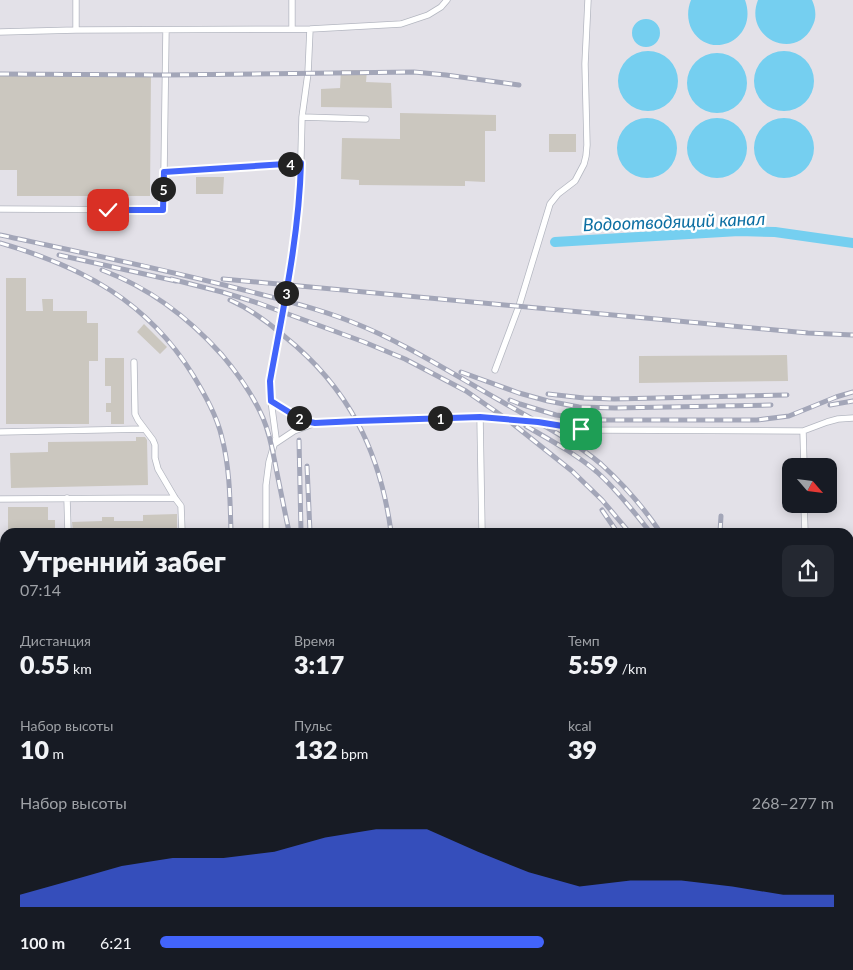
<!DOCTYPE html>
<html lang="ru">
<head>
<meta charset="utf-8">
<style>
  :root { --surface:#171b24; --page:#242831; --text:#f1f3f6; --muted:#9ea1a6; --accent:#4264fb }
  body { margin:0; font-family:Lato,sans-serif; background:var(--page); color:var(--text); height:100vh; display:flex; flex-direction:column; font-size:19px; white-space:nowrap }
  * { box-sizing:border-box; margin:0 }
  p { font-size:16px; color:var(--muted) }
  .icon { flex:none; width:28px; height:28px; fill:none; stroke:currentColor; stroke-width:2; stroke-linecap:round; stroke-linejoin:round }
  .map { position:relative; flex:1; overflow:hidden }
  .details { position:absolute; left:0px; top:528px; width:854px; height:442px; display:flex; flex-direction:column; background:var(--surface); border-radius:15px 15px 0 0; box-shadow:0 2px 12px #0003 }
  .details>* { flex:none }
  .needle { width:32px; rotate:118deg }
  .buttons { position:absolute; left:782px; top:458px; display:grid; gap:10px }
  .buttons a { display:grid; place-items:center; width:55px; height:55px; border-radius:10px; background:var(--surface); box-shadow:0 2px 12px #0003; font-size:25px }
  .pin { position:absolute; display:grid; place-items:center; width:42px; height:42px; color:#fff; margin:-21px; border-radius:10px; box-shadow:0 2px 8px #0006 }
  .km { position:absolute; width:25px; height:25px; margin:-12px; border-radius:50%; background:#222; color:#fff; font-size:14px; line-height:25px; text-align:center }
  .round { display:grid; place-items:center; flex:none; width:52px; height:52px; border-radius:10px; background:var(--page) }
  .summary { display:flex; align-items:center; justify-content:space-between; height:85px; padding:0 20px }
  h1 { font-size:28px; font-weight:800; line-height:38px }
  .metrics { display:grid; grid-template-columns:repeat(3,1fr); gap:8px; height:85px; padding:5px 20px }
  .metrics div { display:grid; align-content:center }
  .metrics b { font-size:25px; font-weight:800 }
  .metrics small { font-size:14px; font-weight:400 }
  .metrics p { font-size:14px }
  .chart { height:140px; padding:10px 20px }
  .chart p { display:flex; justify-content:space-between }
  .chart svg { width:100%; height:90px; margin-top:5px; fill:var(--accent); opacity:.7 }
  ul { padding:0 20px; list-style:none; font-size:16px }
  li { display:grid; grid-template-columns:80px 60px 1fr; align-items:center; height:38px }
  li i { height:12px; border-radius:6px; background:var(--accent) }
  .map>svg:first-child { display:block }
  .industrial { fill:#e3e1e8; fill-rule:evenodd }
  .water { fill:#75cff0 }
  .lines { fill:none; stroke-linecap:round; stroke-linejoin:round }
  .canal { stroke:#75cff0; stroke-width:10 }
  .building { fill:#cbc7bf }
  .lane-casing { stroke:#b4b7c1; stroke-width:7 }
  .street-casing { stroke:#b4b7c1; stroke-width:12 }
  .lane { stroke:#fff; stroke-width:5.5 }
  .street { stroke:#fff; stroke-width:11 }
  .rail-casing { stroke:#a3a6b8; stroke-width:5 }
  .rail { stroke:#fff; stroke-width:3; stroke-dasharray:9; stroke-linecap:butt }
  .route-casing { stroke:#fff; stroke-width:10 }
  .route { stroke:#4264fb; stroke-width:6 }
  .labels { text-anchor:middle; dominant-baseline:central; stroke-width:5; stroke-linejoin:round; paint-order:stroke }
  .water-label { font-size:18px; font-style:italic; fill:#0d6fa3; stroke:#fff }
</style>
</head>
<body>
<div class="map">
<svg width="853" height="970" viewBox="0 0 853 970">
  <rect width="100%" height="100%" fill="#efe9e1"/>
  <path class="industrial" d="M0,0H853V970H0ZM791,466H829V504H791ZM5,532H849V965H5Z"/>
  <path class="water" d="M691,0H745C759,39 711,62 692,30C687,20 687,10 691,0Z
    M758,0H812C816,9 817,18 812,27C795,62 743,38 758,0Z
    M632 33a14 14 0 1 1 28 0a14 14 0 1 1-28 0Z
    M754 81a30 30 0 1 1 60 0a30 30 0 1 1-60 0Z
    M618 81a30 30 0 1 1 60 0a30 30 0 1 1-60 0Z
    M687 83a30 30 0 1 1 60 0a30 30 0 1 1-60 0Z
    M754 148a30 30 0 1 1 60 0a30 30 0 1 1-60 0Z
    M617 148a30 30 0 1 1 60 0a30 30 0 1 1-60 0Z
    M687 148a30 30 0 1 1 60 0a30 30 0 1 1-60 0Z"/>
  <g class="lines">
    <path class="canal" d="M555,242L739,231L775,232L853,243"/>
  </g>
  <path class="building" d="M341,70H367L366,82L391,83L392,108L321,107V89L340,88Z
    M0,72L151,73L150,196H17V170H0Z
    M400,113L496,115V131H485V182L465,181V186L359,185V180L341,179L342,138L400,139Z
    M549,134H576V152H549Z
    M196,177H224L223,194H196Z
    M6,278H26V311H43L42,299H53V311H87V323H98V361H89V424H6Z
    M144,324L167,347L160,354L137,332Z
    M787,355L788,381L639,383V356Z
    M105,358H124V424H111V412H106V403H111V386H105Z
    M136,437H145L147,440L148,485L11,488L10,453L48,452V442L136,441Z
    M8,507H48V520H55V532H8Z
    M177,514V532H73L72,522L102,521V517H114V521H143V515Z"/>
  <g class="lines">
    <g class="lane-casing">
      <path id="lane" d="M76,0V30
        M292,28V0
        M166,30L164,172L301,163
        M0,32L76,30L310,29L401,24L428,15L441,7L447,0
        M302,117L366,119
        M0,209L163,210L164,172
        M134,362L135,414L138,420L153,440L155,445V458L158,469L175,498L181,506L182,532
        M495,370L519,306L550,204L558,194L575,181L584,164L586,156L587,145L585,64L588,0
        M271,401L297,417L305,421L315,423L357,421L480,417L538,422L581,429L598,430L803,431L827,422L838,419L853,418
        M480,417L482,532
        M803,431L804,466
        M0,432L144,429
        M273,445L294,431L313,424
        M67,498L68,532
        M0,499L175,498
        M804,504L805,532
        M266,532V485L269,462L276,438L271,401V381L296,227L300,193L302,117L308,73L310,29
        M849,775H853
        M0,837H5
        M849,955H853
        M805,965V970
        M123,970V965
        M486,970V965"/>
    </g>
    <g class="street-casing">
      <path id="street" d="M849,941L853,943"/>
    </g>
    <use href="#lane" class="lane"/>
    <use href="#street" class="street"/>
    <g class="rail-casing">
      <path id="rail" d="M0,74L165,75L414,72L446,75L519,85
        M0,235C79,252 158,268 236,288C275,298 314,307 352,322C403,342 451,373 499,400C533,420 570,438 601,464C623,484 644,508 660,532
        M0,243C83,267 147,301 193,375C205,395 217,416 222,438C230,469 230,501 231,532
        M59,255L176,281
        M102,270C150,288 188,317 222,355C238,374 253,395 263,418C271,437 273,453 277,473C281,493 285,513 289,532
        M171,279L222,292L258,303L364,342L405,359L466,391L508,420L572,471L602,500L629,532
        M223,279L808,333L853,335
        M230,300C250,309 268,322 284,336C349,388 380,451 391,532
        M461,372L519,393L548,401L579,407L615,408L771,405
        M548,394L584,398L614,399L787,395
        M510,400L520,404L556,415L596,420H757L789,416L836,397L853,392
        M830,405L853,401
        M526,426C550,440 576,454 597,472C617,490 634,512 650,532
        M299,440L301,532
        M307,466L310,532
        M602,510L617,532
        M720,532L721,516
        M276,965V970
        M284,965V970
        M704,965V970
        M726,965L727,970
        M743,965V970
        M751,965L752,970"/>
    </g>
    <use href="#rail" class="rail"/>
  </g>
  <g class="lines">
    <g class="route-casing">
      <path id="route" d="M108,210H163L164,172L301,163C299,237 283,309 270,381L271,401L297,417L305,421L315,423L357,421L480,417L538,422L581,429"/>
    </g>
    <use href="#route" class="route"/>
  </g>
  <g class="labels">
    <g class="water-label">
      <text transform="translate(674 221) rotate(-2)">Водоотводящий канал</text>
    </g>
  </g>
</svg>
<div class="buttons">
<a><svg class="needle" viewBox="-14 -14 28 28"><path d="M0-13l5 13h-10z" fill="#e53935"/><path d="M0 13l5-13h-10z" fill="#9ea1a6"/></svg></a>
</div>
<div class="pin" style="left:581px;top:429px;background:#1e9e55"><svg class="icon" aria-label="arrive" viewBox="0 0 24 24"><path d="M6 21V4h12l-3 4 3 4H6"/></svg></div>
<div class="pin" style="left:108px;top:210px;background:#d93025"><svg class="icon" aria-label="check" viewBox="0 0 24 24"><path d="M5 12l5 5 9-10"/></svg></div>
<b class="km" style="left:440px;top:418px">1</b>
<b class="km" style="left:299px;top:418px">2</b>
<b class="km" style="left:286px;top:293px">3</b>
<b class="km" style="left:290px;top:164px">4</b>
<b class="km" style="left:163px;top:189px">5</b>
<section class="details">
<div class="summary"><div><h1>Утренний забег</h1><p>07:14</p></div><a class="round"><svg class="icon" aria-label="share" viewBox="0 0 24 24"><path d="M12 15V3M7 8l5-5 5 5M5 13v7h14v-7"/></svg></a></div>
<div class="metrics">
<div><p>Дистанция</p><b>0.55<small> km</small></b></div>
<div><p>Время</p><b>3:17</b></div>
<div><p>Темп</p><b>5:59<small> /km</small></b></div>
</div>
<div class="metrics">
<div><p>Набор высоты</p><b>10<small> m</small></b></div>
<div><p>Пульс</p><b>132<small> bpm</small></b></div>
<div><p>kcal</p><b>39</b></div>
</div>
<div class="chart"><p><span>Набор высоты</span>268–277 m</p>
<svg viewBox="0 0 160 44" preserveAspectRatio="none"><path d="M0 44V38L10 31L20 24L30 20L40 20L50 17L60 10L70 6L80 6L90 17L100 27L110 34L120 31L130 31L140 34L150 38L160 38V44z"/></svg>
</div>
<ul>
<li><b>100 m</b>6:21<i style="width:57%"></i></li>
</ul>
</section>
</div>
</body>
</html>
